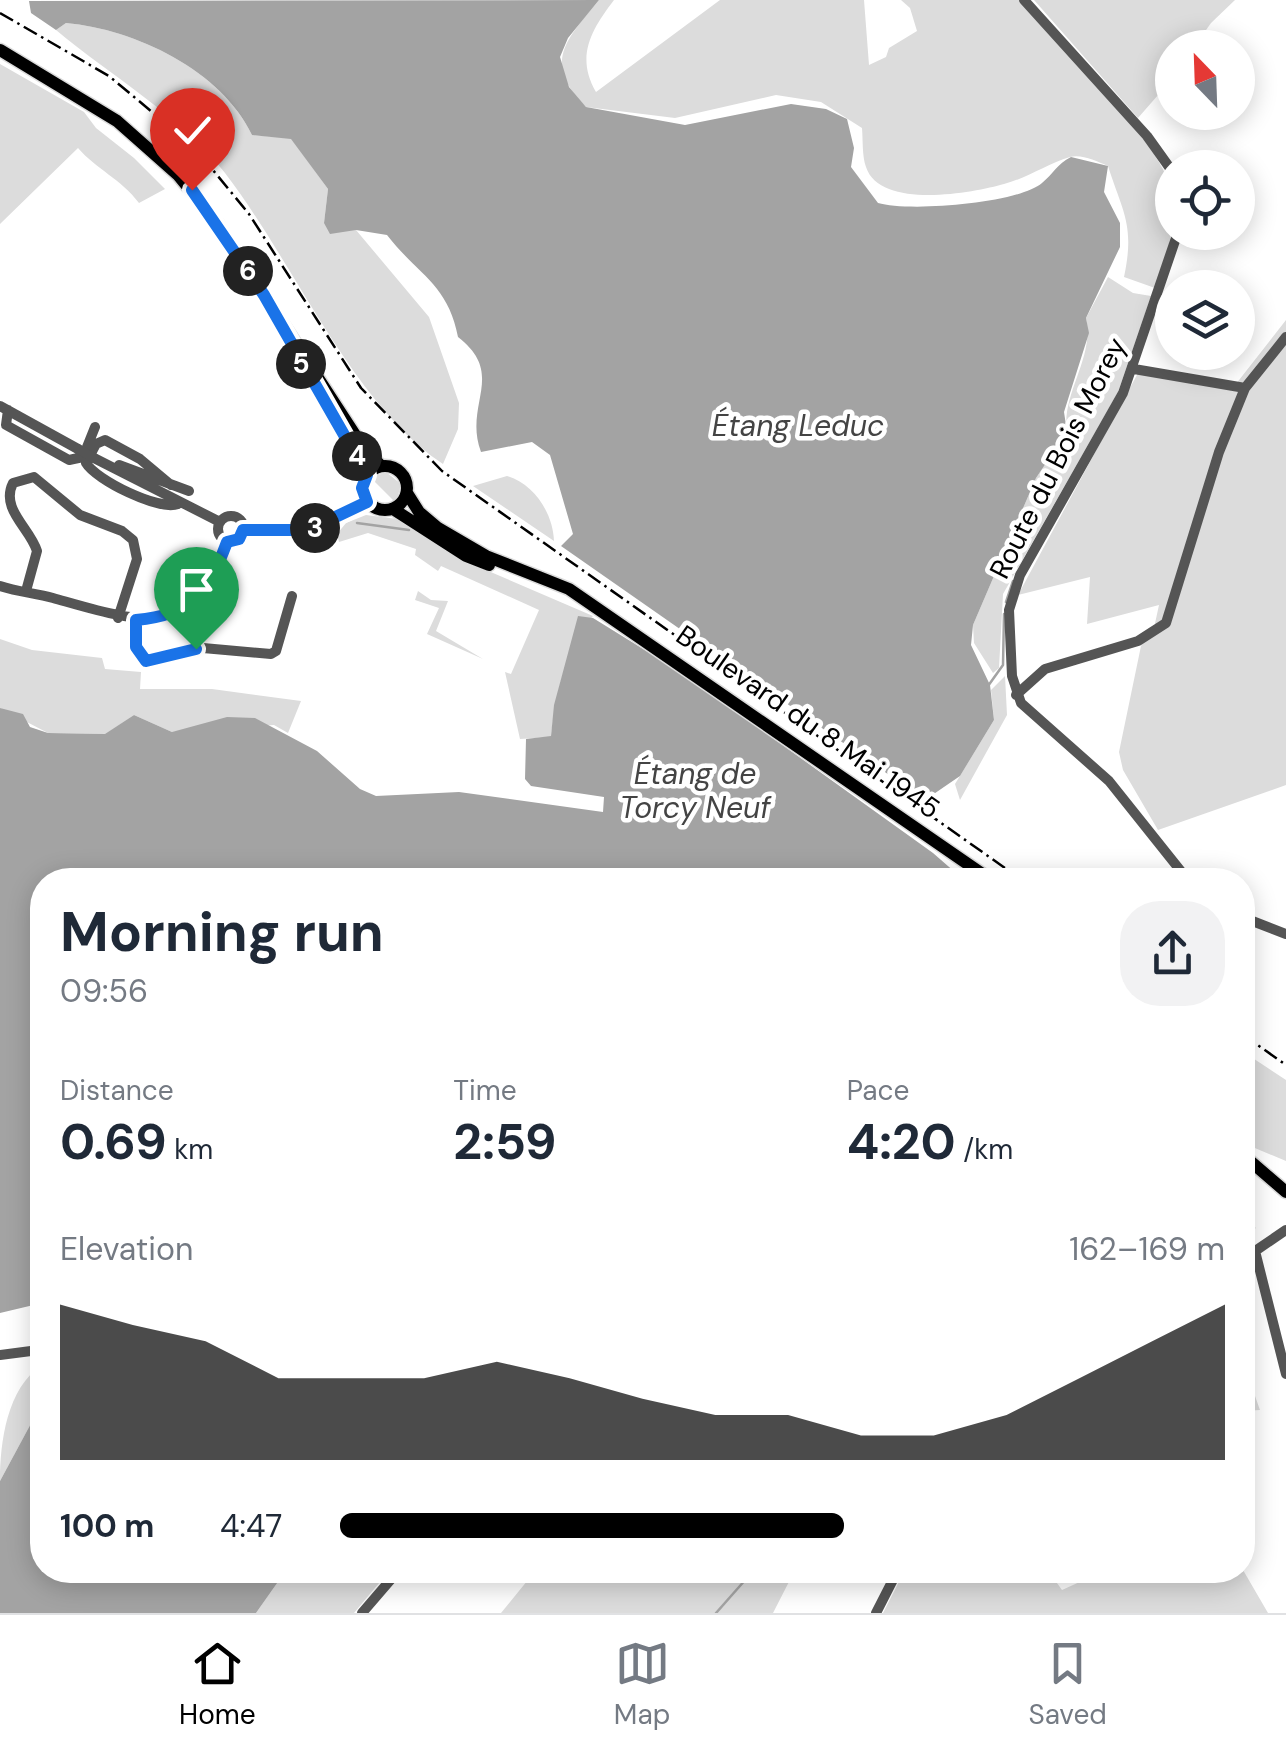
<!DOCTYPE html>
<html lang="en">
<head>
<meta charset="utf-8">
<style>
  :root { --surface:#fff; --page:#f2f2f3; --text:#1f2937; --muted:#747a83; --line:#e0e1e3; --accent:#000 }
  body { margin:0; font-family:"DM Sans",sans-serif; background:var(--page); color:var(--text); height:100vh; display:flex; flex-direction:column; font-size:38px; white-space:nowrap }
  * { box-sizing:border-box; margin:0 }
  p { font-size:32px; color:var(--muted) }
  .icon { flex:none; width:55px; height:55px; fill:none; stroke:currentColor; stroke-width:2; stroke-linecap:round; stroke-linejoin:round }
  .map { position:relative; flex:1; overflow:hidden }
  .panel { position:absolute; left:30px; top:868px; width:1225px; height:715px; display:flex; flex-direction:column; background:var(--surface); border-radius:40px; box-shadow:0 5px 25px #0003 }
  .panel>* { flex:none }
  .needle { width:65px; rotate:337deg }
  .buttons { position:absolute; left:1155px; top:30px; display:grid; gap:20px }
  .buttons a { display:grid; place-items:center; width:100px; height:100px; border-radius:50%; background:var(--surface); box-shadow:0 5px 25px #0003; font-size:50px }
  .pin { position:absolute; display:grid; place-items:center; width:85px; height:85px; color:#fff; margin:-102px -42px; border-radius:50% 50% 50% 0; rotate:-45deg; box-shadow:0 0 10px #0007 }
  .pin .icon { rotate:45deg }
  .km { position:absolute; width:50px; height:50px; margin:-25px; border-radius:50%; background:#222; color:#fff; font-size:28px; line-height:50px; text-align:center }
  .round { display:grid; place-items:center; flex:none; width:105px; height:105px; border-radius:40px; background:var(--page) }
  .summary { display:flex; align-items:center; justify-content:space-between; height:170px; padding:0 30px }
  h1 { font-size:55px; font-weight:700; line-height:75px }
  .figures { display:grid; grid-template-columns:repeat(3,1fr); gap:15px; height:170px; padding:10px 30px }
  .figures div { display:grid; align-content:center }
  .figures b { font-size:50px; font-weight:700 }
  .figures small { font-size:28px; font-weight:400 }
  .figures p { font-size:28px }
  .chart { height:280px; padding:20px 30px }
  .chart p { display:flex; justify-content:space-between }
  .chart svg { width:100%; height:180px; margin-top:10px; fill:var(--accent); opacity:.7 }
  ul { padding:0 30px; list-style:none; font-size:32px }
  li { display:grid; grid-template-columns:160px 120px 1fr; align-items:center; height:75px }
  li i { height:25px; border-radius:12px; background:var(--accent) }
  .dock { display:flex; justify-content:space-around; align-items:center; height:140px; border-top:2px solid var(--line); background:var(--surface); font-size:28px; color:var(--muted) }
  .dock a { display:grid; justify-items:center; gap:5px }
  .dock .current { color:var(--accent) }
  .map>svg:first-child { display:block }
  .green { fill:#dcdcdc }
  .water { fill:#a3a3a3 }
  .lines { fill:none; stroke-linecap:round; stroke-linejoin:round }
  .stream { stroke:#a3a3a3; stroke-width:2.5 }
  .major-casing { stroke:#dbdbdb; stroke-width:15 }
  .minor { stroke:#555; stroke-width:10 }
  .major { stroke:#000; stroke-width:12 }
  .rail { stroke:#000; stroke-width:2.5; stroke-dasharray:15 5 2.5 5; stroke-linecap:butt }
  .minor-bridge { stroke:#555; stroke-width:10 }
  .route-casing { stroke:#fff; stroke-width:20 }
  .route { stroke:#1a73e8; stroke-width:12 }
  .labels { text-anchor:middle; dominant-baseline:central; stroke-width:9; stroke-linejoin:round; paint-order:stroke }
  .street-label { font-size:28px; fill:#000; stroke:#fff }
  .water-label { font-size:30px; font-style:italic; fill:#444; stroke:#fff }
</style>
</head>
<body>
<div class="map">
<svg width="1286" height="1613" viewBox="0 0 1286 1613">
  <rect width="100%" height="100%" fill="#fff"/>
  <path class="green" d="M599,0H614C592,29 575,56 596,92L720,0H864L869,65L886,57L889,48L917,31L910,8L901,0H1021C1056,41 1160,141 1171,189C1179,223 1166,256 1155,288L1124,277C1135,225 1123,213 1108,166C1096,161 1082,154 1070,157C1047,164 1027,178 1004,184C973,193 880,210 866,167C862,156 863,140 862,128L821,102L776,95L675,118L586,107C541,63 567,39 599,0Z
    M1034,0H1235L1211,23L1194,47L1172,48V79L1138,118Z
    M66,23C135,29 222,71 252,135L291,138L328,189L324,223L356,230L429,317L459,403L458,429L443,464C353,405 293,261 225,173C180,115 112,77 56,30Z
    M0,64L84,112L96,128L134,158L165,189L139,203C121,179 96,169 78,148L0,224Z
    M1108,277L1133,293L1151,296L1118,392L1003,594L999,668L993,673L974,643L973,625L1036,478L1067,432C1061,393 1095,358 1086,318Z
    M1286,320V785L1158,830L1123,770L1119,752L1141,646L1154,628L1159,605L1087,624L1090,577L1018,595L1138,373L1232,389Z
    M386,472L401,484L396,503L371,478Z
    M507,476C534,484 553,513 554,541L473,486Z
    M366,515L405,520L458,558L593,616C566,645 555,697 551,737L520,739L505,672L511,674L539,610L441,566L438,571L415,555L416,549L368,533L339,542L337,534L346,523Z
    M418,591L431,600L448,601L436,631L483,659L427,634L439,608L415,600Z
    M0,639L32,650L102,658L105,669L141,672L140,689H212L301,701L288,733L274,725L172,732L134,715L106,734L48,733L0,708Z
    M1005,676L1007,715L960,800L955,784L994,720L991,690Z
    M1242,1051L1286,1080V1161L1243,1143Z
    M1243,1363L1245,1368L1260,1410L1243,1411Z
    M42,1365V1403L0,1481C0,1442 7,1388 42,1365Z
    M292,1570H390L354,1613H256L280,1579Z
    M536,1570H795L773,1613H501Z
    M905,1570H1054L1052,1576L1062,1590L1106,1570H1243L1268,1613H883Z"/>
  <path class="water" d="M599,0L568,38L560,57L569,87L586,107L685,125L791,104L826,109L847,119L854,148L851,167L878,203C908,212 1017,204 1042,183C1053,174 1057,164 1071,157L1108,166L1104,192L1120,223V247L1086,318L1089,333L1064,412L1067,432L1036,478L973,625L971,645L990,685L994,720L960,776L925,800L561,546L573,534L550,455L532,442L481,452C463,404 507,375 458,337C448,284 418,275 387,235L356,230L330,234L324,223L328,189L291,139L252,135C222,71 135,29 66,23L56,30L31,13L29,1Z
    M578,616L593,618L682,673L933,853L964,880H42V1303L0,1313V708L23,714L30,727L48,733L105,734L134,715L172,732L227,717L255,718L317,751L360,789L376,796L459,792L603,812L604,797L531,786L525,779L526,739L551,736L554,705Z
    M42,1403V1570H292L280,1579L256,1613H0V1481Z"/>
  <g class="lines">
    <path class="stream" d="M357,523L409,530
      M1006,602L1013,581
      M988,686L1003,665L1004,614
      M1242,1235L1254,1228
      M716,1613L754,1570"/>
    <g class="major-casing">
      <path id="major" d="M0,50L117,121L178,175L218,224L361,444L381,466
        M311,381L367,475
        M363 488a22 22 0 1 1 44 0a22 22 0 1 1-44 0Z
        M407,493L419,512L438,528L486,556L569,589L991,880
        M393,509L466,556L489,565
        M1242,1154L1286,1192"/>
    </g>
    <path class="minor" d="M1024,0L1147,136L1172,171
      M1178,232L1123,393L1020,575L1009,610L1012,676L1021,703L1109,781L1188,880
      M1134,369L1245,388L1286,337
      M0,406L78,449
      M8,410L6,425L69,460L83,457L95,427
      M94,458L220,522
      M119,465L189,491
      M171,485L140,459L105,440L96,444L86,463C96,480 159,511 178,504
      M218 529a13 13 0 1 1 26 0a13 13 0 1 1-26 0Z
      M243,530H307L367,501
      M0,586C17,592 36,593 53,598C138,622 191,643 227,542
      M26,591L37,551C30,528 0,509 13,483L34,477L80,515L122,531L133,540L137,559L118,618
      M136,620V647L146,661L203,648L271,654L276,651L292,596
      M1016,695L1045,669L1138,641L1166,623L1219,452L1245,388
      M1242,917L1286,934
      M1255,1251L1286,1374
      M1242,1260L1286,1230
      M0,1355L31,1351
      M362,1613L399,1570
      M876,1613L898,1570"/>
    <use href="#major" class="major"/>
    <path class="rail" d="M0,13L109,76L194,147L249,214L361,388L442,471L1022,880
      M1242,1034L1286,1065"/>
    <path class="minor-bridge" d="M78,449L94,458"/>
  </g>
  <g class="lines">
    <g class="route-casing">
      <path id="route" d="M192,190L264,295L367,475L362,488L367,502L308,530H243L239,539L227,542C208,593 193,615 136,620V647L146,661L196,649"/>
    </g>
    <use href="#route" class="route"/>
  </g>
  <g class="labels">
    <g class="street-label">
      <text transform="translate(1058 458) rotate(-63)">Route du Bois Morey</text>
      <text transform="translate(808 722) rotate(35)">Boulevard du 8 Mai 1945</text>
    </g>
    <g class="water-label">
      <text x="798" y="425">Étang Leduc</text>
      <text x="695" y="773">Étang de<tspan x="695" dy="34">Torcy Neuf</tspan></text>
    </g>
  </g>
</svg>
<div class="buttons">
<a><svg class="needle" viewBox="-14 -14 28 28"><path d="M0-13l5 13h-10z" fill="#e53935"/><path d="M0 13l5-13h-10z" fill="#747a83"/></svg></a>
<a><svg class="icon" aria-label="locate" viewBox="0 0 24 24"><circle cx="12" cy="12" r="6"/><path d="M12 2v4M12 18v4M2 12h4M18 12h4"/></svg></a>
<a><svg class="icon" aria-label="layers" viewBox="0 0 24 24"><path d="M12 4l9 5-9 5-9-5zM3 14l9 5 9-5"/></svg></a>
</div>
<div class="pin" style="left:196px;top:649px;background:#1e9e55"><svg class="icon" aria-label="arrive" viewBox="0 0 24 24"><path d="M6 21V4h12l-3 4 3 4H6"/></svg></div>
<div class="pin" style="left:192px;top:190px;background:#d93025"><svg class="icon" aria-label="check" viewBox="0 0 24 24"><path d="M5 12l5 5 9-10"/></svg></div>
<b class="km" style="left:315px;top:528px">3</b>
<b class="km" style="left:357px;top:456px">4</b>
<b class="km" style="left:301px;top:364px">5</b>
<b class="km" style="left:248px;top:271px">6</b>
<section class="panel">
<div class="summary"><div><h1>Morning run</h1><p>09:56</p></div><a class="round"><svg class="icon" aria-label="share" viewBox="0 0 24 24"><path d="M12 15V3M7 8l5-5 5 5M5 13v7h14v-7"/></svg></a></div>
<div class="figures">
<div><p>Distance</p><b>0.69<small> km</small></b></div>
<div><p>Time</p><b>2:59</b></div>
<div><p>Pace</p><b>4:20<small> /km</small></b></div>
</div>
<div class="chart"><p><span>Elevation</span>162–169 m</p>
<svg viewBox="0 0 160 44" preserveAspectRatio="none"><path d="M0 44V6L10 11L20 15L30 24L40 24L50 24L60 20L70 24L80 29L90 33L100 33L110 38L120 38L130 33L140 24L150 15L160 6V44z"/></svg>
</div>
<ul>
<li><b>100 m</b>4:47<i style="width:57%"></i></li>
</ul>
</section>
</div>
<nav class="dock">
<a class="current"><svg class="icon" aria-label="home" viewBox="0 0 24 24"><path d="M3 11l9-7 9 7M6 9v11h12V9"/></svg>Home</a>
<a><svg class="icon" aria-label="map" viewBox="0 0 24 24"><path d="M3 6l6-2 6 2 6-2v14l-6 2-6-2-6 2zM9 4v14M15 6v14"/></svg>Map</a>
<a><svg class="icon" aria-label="saved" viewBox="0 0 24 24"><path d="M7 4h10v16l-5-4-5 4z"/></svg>Saved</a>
</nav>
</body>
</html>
